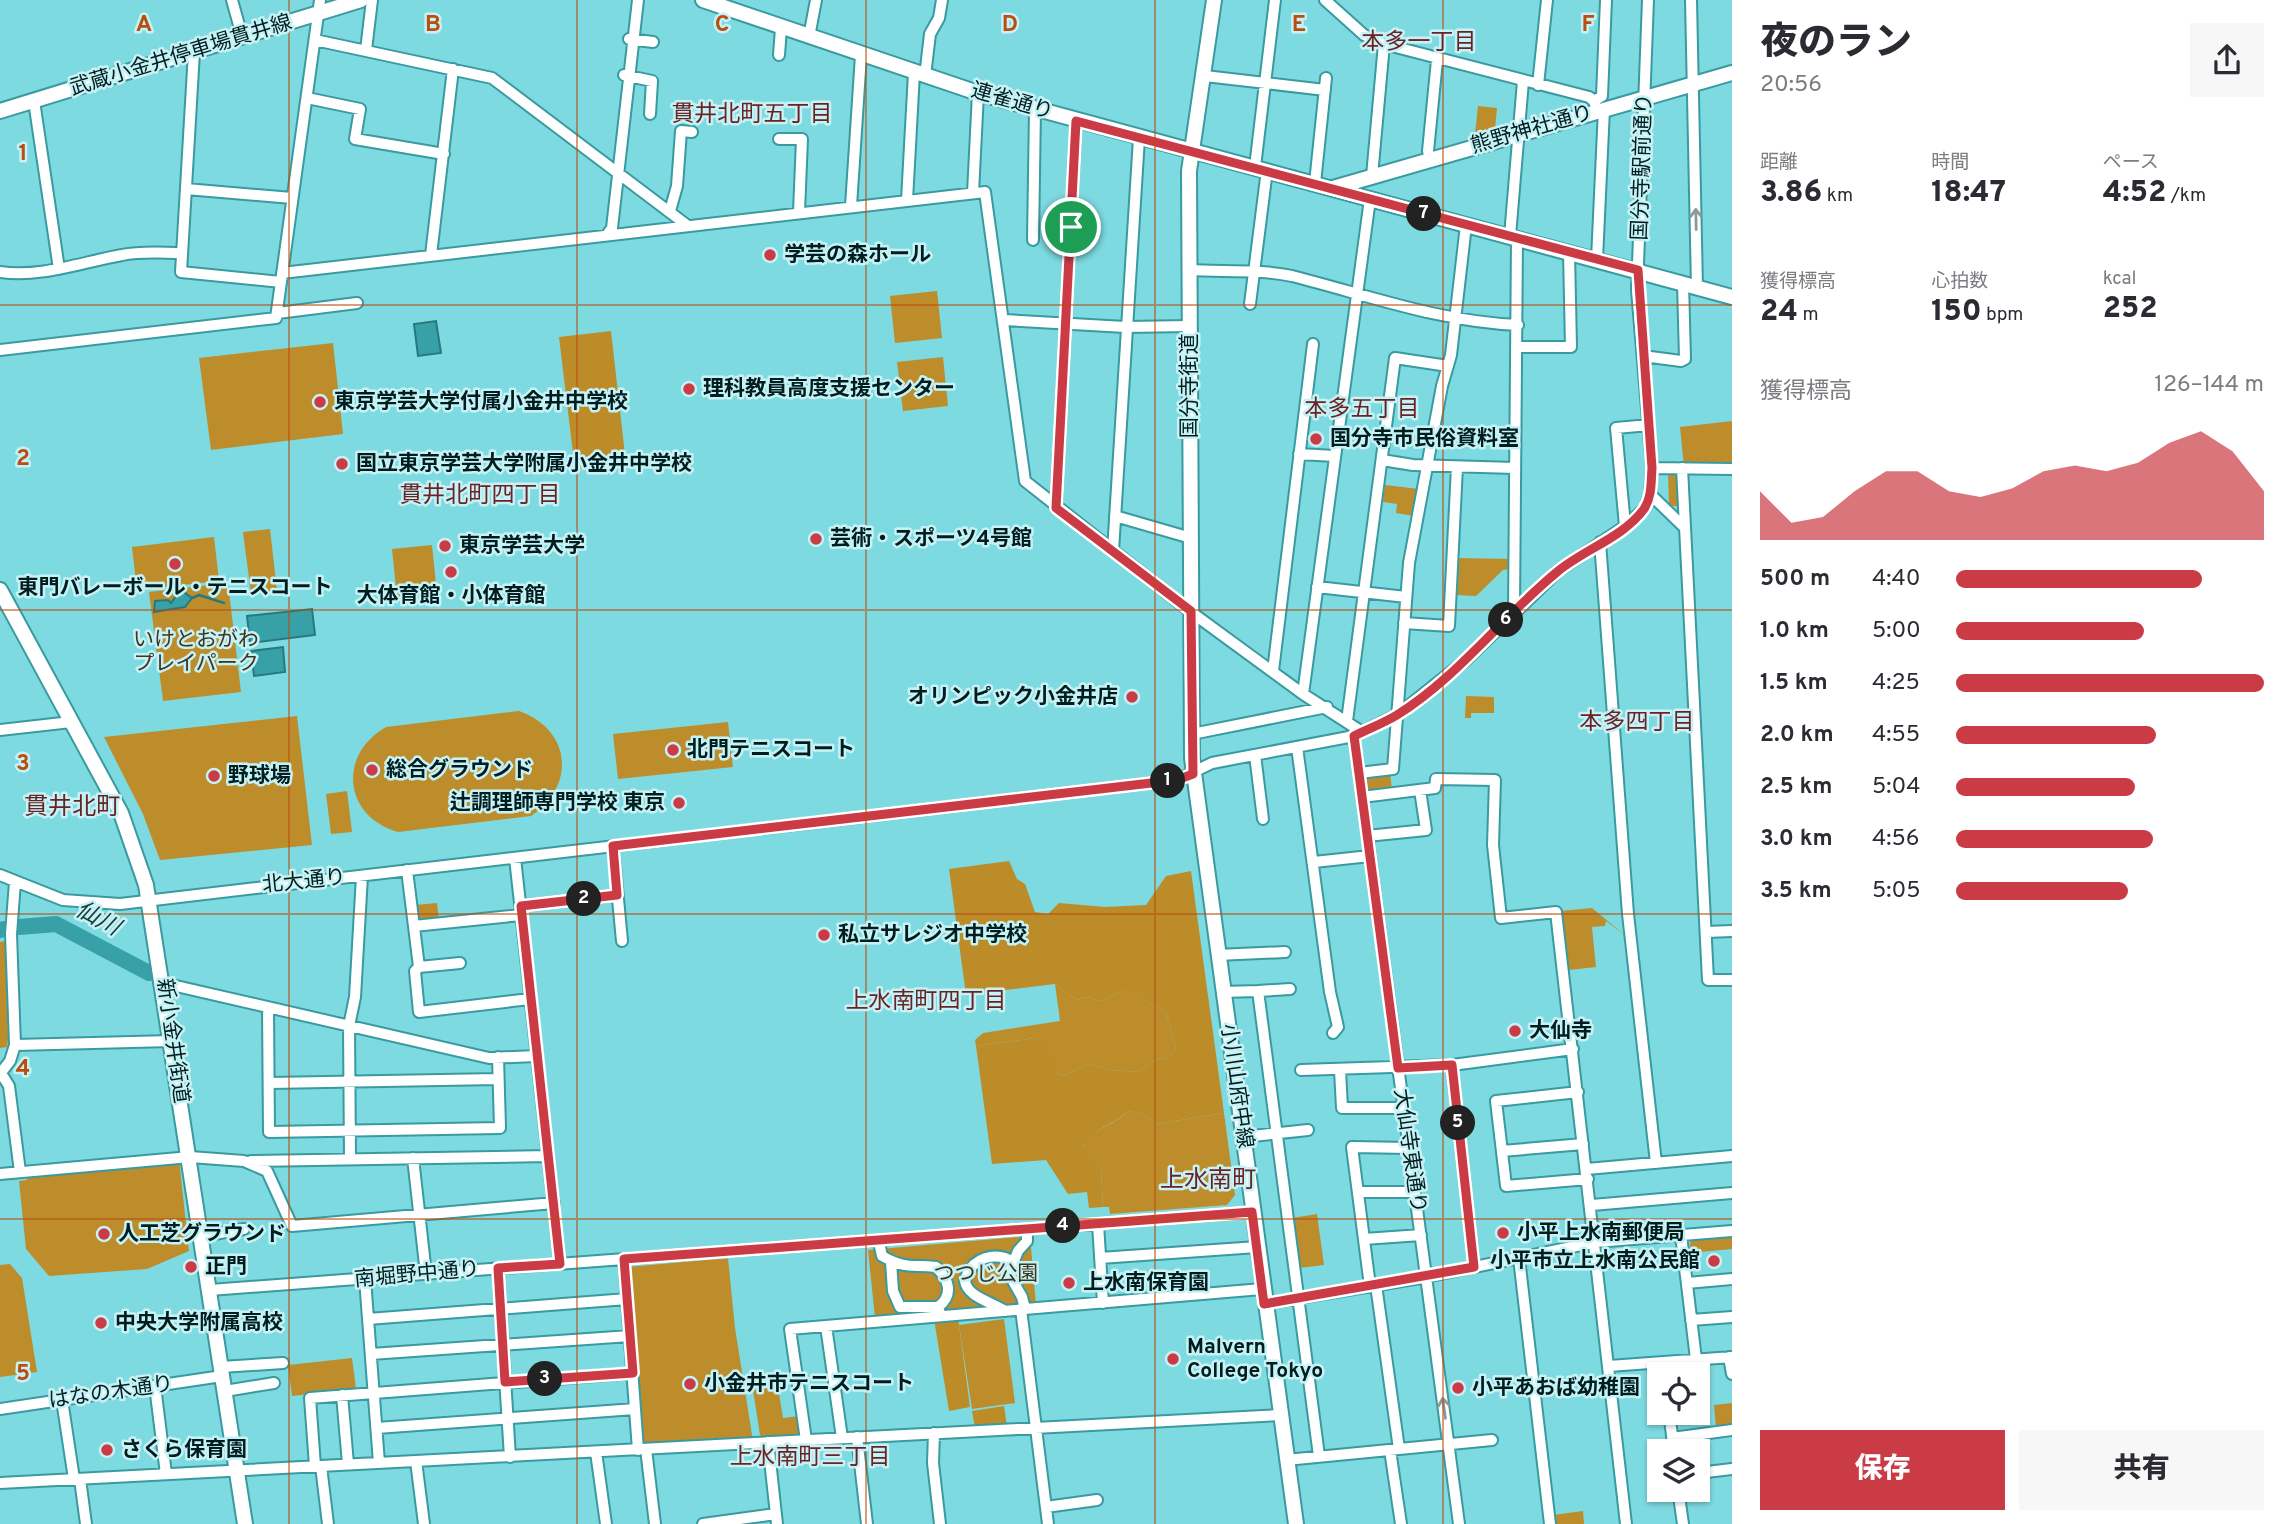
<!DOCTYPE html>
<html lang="ja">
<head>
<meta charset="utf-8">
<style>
  :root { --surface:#fff; --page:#f7f7f7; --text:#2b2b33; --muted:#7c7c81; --accent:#cb3b46 }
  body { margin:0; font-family:Overpass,"Noto Sans JP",sans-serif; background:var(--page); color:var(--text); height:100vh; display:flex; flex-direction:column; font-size:26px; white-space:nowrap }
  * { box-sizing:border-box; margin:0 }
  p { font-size:23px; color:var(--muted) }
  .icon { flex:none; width:38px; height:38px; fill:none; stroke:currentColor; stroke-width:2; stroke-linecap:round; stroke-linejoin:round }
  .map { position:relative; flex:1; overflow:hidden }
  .sheet { display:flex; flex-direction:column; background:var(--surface); width:560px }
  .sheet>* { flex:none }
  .buttons { position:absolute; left:1647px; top:1362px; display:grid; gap:14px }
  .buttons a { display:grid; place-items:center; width:63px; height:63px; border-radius:0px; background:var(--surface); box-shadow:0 2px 5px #0004; font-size:35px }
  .pin { position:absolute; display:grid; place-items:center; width:60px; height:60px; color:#fff; margin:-30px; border:4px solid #fff; border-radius:50%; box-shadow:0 2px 7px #0007 }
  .km { position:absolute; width:35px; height:35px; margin:-18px; border-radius:50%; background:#222; color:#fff; font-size:19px; line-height:35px; text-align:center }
  .round { display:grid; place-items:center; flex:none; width:74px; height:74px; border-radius:0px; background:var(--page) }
  .overview { display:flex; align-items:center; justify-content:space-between; height:119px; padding:0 28px }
  h1 { font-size:38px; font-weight:800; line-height:52px }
  .metrics { display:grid; grid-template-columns:repeat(3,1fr); gap:10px; height:119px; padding:7px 28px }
  .metrics div { display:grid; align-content:center }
  .metrics b { font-size:30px; font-weight:800 }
  .metrics small { font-size:19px; font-weight:400 }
  .metrics p { font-size:19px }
  .chart { height:196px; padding:14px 28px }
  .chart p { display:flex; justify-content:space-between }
  .chart svg { width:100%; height:126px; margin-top:7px; fill:var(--accent); opacity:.7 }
  .action { display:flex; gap:14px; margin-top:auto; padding:14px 28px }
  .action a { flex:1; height:80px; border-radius:0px; background:var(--accent); color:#fff; font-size:28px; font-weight:800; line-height:80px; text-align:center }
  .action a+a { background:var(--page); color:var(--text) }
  ul { padding:0 28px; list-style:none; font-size:23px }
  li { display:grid; grid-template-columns:112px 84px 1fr; align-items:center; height:52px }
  li i { height:18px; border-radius:9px; background:var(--accent) }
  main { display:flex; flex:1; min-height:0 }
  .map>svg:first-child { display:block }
  .green { fill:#bd8d2b }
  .forest { fill:#bc8c28 }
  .water { fill:#38a0a7; stroke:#27797e; stroke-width:2 }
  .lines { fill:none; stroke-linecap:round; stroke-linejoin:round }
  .stream { stroke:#27797e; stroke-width:2.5 }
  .river { stroke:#38a0a7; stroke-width:16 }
  .minor-casing { stroke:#399aa0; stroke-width:14 }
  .major-casing { stroke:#399aa0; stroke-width:18 }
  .minor { stroke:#fff; stroke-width:10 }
  .major { stroke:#fff; stroke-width:14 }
  .oneway { stroke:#8c999a }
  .route-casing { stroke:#fff; stroke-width:14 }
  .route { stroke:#cb3b46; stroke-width:9 }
  .grid { fill:none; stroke:#ba4d10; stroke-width:2; stroke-opacity:0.55 }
  .poi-dot { fill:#cb3b46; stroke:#c7f2f5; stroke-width:2.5 }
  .labels { text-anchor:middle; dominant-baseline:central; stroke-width:5; stroke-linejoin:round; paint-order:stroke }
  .street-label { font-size:21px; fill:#001d1f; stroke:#c7f2f5 }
  .poi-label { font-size:21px; font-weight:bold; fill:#001d1f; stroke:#c7f2f5; text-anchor:start }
  .park-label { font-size:21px; fill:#40341f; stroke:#c7f2f5 }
  .neighbourhood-label { font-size:23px; fill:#692326; stroke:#c7f2f5 }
  .water-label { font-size:23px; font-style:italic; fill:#1c3b3d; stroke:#c7f2f5 }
  .quarter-label { font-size:24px; fill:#692326; stroke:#c7f2f5 }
  .grid-label { font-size:23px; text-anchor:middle; font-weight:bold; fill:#ba4d10; stroke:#c7f2f5; stroke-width:5; stroke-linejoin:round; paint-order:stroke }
</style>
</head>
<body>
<main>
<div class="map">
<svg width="1732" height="1524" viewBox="0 0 1732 1524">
  <rect width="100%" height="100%" fill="#7ddae0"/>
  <path class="green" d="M1478,106L1497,108L1495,129L1475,134Z
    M937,291L942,338L895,343L890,296Z
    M333,343L343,434L211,450L199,358Z
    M943,357L948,406L903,411L897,362Z
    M1732,421V467H1684L1680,427Z
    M1668,472H1679V506H1669Z
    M1385,485L1419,489L1414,516L1396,513L1397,504L1383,502Z
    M270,529L277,591L251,594L243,532Z
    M214,537L219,581L137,590L132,547Z
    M432,545L437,594L397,598L392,549Z
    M1456,558L1512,559L1511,569L1503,570L1476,596L1456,595Z
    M228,583L241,692L163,701L149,592Z
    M1466,696L1494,697V713H1471V718H1465Z
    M519,711C572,730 576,786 531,816L398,832C344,817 337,755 386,727Z
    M297,716L312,845L160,860L143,814L104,737Z
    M728,722L733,767L618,779L613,734Z
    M1390,773L1392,790L1369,792L1364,777Z
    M347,791L352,832L331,834L326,794Z
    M437,903L439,920H417L415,905Z
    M1592,908L1627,937L1606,921L1605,926L1592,927L1596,967L1569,970L1560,911Z
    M5,941L8,1039L7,1047L0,1048V942Z
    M1055,984L1077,1000L1087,997L1101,1001L1123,990H1138L1149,1003L1166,1012L1176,1049L1169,1058L1156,1060L1138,1072L1109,1070L1089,1064L1063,1076L1057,1073L1036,1038L976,1046L975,1040L983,1033L1060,1021Z
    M1128,1111L1144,1114L1156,1124L1224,1113L1235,1195L1227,1205L1110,1214L1109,1207H1103L1101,1168L1087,1160L1083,1143C1096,1127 1114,1126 1128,1111Z
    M179,1159L189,1251L147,1269L49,1276L26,1249L19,1181L27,1180V1175Z
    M1317,1214L1324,1265L1299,1268L1292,1218Z
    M1732,1234V1249L1689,1253L1691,1238Z
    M1030,1236L1036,1305L875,1318L868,1250Z
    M728,1258L735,1328L753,1441L642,1447L628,1267Z
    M10,1264L22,1278L37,1372L0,1377V1265Z
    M1004,1319L1015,1403L972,1409L959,1325Z
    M352,1358L356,1389L292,1396L288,1365Z
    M778,1387L783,1418L799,1416L801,1434L798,1437L764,1439L760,1435L753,1390Z
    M1732,1403V1426L1716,1429L1714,1405Z
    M1583,1511L1584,1524H1554L1553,1515Z"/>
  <path class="forest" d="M611,331L626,464L575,470L559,337Z
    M1009,861L1017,879L1025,884L1035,912L1048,914L1059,903L1105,907L1146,905L1166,876L1191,871L1224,1113L1156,1124L1144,1114L1128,1111C1114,1125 1096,1127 1083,1144L1088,1160L1101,1168L1103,1207L1089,1208L1087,1192L1068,1194L1046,1160L992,1164L976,1046L1036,1038L1055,1060L1057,1073L1063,1076L1089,1064L1109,1070L1138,1072L1156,1060L1169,1058L1176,1049L1166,1012L1149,1003L1137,990H1123L1101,1001L1087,997L1077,1000L1055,984L966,995L949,869Z
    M958,1317L970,1407L949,1411L934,1319Z
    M1004,1406L1007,1426L975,1428L972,1411Z"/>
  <path class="water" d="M436,321L441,353L418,356L414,324Z
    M178,593H185L192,598L185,607L154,612L155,601L168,600L171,603Z
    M312,609L315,635L250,643L247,616Z
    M283,647L285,672L254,676L251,651Z"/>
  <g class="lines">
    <path class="stream" d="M192,598L199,595L224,603"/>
    <path class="river" d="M19,927L56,924L149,973
      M0,930L4,929"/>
    <g class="minor-casing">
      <path id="minor" d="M232,0L242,36
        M1325,0L1364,35L1384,44L1589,97L1594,101L1597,111
        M1691,0L1697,288
        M809,37L816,0
        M629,39L653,42
        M315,40L492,78L688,226
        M366,50L372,0
        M194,52L181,272L281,282
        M779,55L781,28
        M624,75L652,81L650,114
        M925,76L930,34L939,18L942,0
        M1205,76L1325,90
        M1538,85L1547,0
        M307,98L360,109L355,139L444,154
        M34,101L59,269
        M1594,101L1602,96L1606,0
        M779,139H802L799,212
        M1430,159L1428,151L1437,60
        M1255,167L1275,0
        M1372,176L1384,44
        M1315,183L1326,78
        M186,189L292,198
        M973,193L978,93
        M907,200L914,73
        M851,206L861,55
        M670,211L677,186L681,131L692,132
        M607,235L612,228L638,0
        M1510,236L1523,81
        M1033,240L1035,109
        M431,255L453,69
        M1597,259L1604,109
        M1189,270C1222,272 1260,269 1292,276C1367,295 1440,322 1518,325
        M0,272C41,278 82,262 122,255C141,251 162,253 182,253
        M282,273L985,192L1025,481L1191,612L1303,694L1362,732
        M1250,304L1267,170
        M278,313L357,303
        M1005,320L1125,327L1190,326
        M1518,347H1571L1569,252
        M0,350L276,318L320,0
        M1643,356L1681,361L1685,359L1683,283
        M1299,454L1335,456
        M1382,460L1413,465L1515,468
        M1652,468L1732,469
        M1682,468L1708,980H1732
        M1650,494L1685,528
        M1056,508L1076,121
        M1115,516L1191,538
        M1625,526L1616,428L1649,425
        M1600,542L1628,914L1656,1163
        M1113,551L1139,138
        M1317,587L1406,597
        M1514,611L1517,238
        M1404,623L1449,626L1457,467
        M1273,671L1313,344
        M1303,694L1370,199
        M1347,721L1395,358L1448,366
        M0,730L71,722
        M1192,734L1327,707
        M1354,736L1459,1524
        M1297,747L1330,992L1338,1027L1333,1033
        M1255,755L1263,819
        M1359,773L1393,769L1409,563L1442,386L1451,355L1466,225
        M1362,797L1435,788L1436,779L1495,780L1493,845L1501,918L1556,912L1626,1524
        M1367,836L1426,830L1420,790
        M613,846L622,941
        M515,858L560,1264
        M1314,862L1370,856
        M407,870L419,967L415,971L419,1012L530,999
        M0,875L63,900L120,904L1177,780L1212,763L1354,736L1397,715L1466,660L1558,571L1627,525L1645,508L1650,494L1652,468L1637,290L1648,0
        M521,906L617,895
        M414,926L521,915
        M1706,932L1732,931
        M1217,955L1285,952
        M419,967L460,963
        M163,983L489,1058L536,1056
        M1258,991L1290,989
        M1222,992L1258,991L1319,1456
        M268,1007L269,1132L500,1128L498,1057
        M15,1045L171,1041
        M1452,1065L1474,1267
        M1301,1070L1452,1065L1573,1049
        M1340,1070L1342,1108H1404
        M1,1073L9,1086L20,1172
        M0,1074L10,1061L15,1045L11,934L15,882
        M269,1083L498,1079
        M1578,1092L1496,1101L1506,1186L1588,1179
        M1243,1137L1308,1130
        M1502,1151L1583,1144
        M350,1158L349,1026L355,997L362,876
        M413,1158L426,1274
        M251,1161L548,1156
        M1587,1169L1732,1156
        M0,1174L190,1157L244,1161L267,1171L292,1226L554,1203
        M1358,1192H1415
        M1592,1205L1732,1193
        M1098,1224L1103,1303
        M1681,1235L1696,1359
        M202,1236L244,1229
        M1364,1239L1421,1235
        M880,1247L882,1256C907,1270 912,1264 936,1267C949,1279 954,1295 938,1307L941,1316
        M1100,1258L1257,1247
        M1519,1258L1550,1524
        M624,1259L638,1450
        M891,1262L893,1291L900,1307H938
        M498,1268L510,1457
        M365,1279L379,1463
        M1687,1283L1732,1279
        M1376,1285L1399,1449
        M1370,1286L1352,1147L1409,1148
        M210,1290L1252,1212
        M1264,1304L1426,1277L1596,1242L1732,1231
        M1021,1309L1048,1524
        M1025,1309L1022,1297L1009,1274L1018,1251L1027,1241V1229
        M1005,1311C992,1302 967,1297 965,1281C971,1257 996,1250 1015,1263
        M368,1319L627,1299
        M1691,1320L1732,1317
        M826,1326L842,1438
        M371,1354L630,1336
        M1729,1357L1732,1374
        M1609,1366L1732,1357
        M221,1367L283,1363
        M155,1386L166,1474
        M225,1391L274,1383
        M342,1395L348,1464
        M62,1400L74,1479
        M0,1409L222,1376
        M1669,1412L1674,1451
        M377,1428L635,1409
        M934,1433L933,1463L940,1524
        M857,1437L867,1524
        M1672,1438L1732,1430
        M806,1440L790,1329L1262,1289
        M768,1442L777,1524
        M646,1449L655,1524
        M1390,1450L1401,1524
        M596,1452L606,1524
        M1286,1460L1492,1440
        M416,1461L424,1524
        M315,1466L310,1398L633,1373
        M321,1466L328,1524
        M1698,1473L1732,1469
        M80,1479L86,1524
        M0,1483L1280,1415
        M1678,1489L1683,1524
        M1046,1507L1097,1500
        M703,1524L776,1514"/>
    </g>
    <g class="major-casing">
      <path id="major" d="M703,0L978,93L1732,297
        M1214,0L1189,171L1192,758L1296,1524
        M0,111L361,0
        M1333,188L1732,73
        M0,590L121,813L146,885L245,1524"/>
    </g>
    <use href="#minor" class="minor"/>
    <use href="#major" class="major"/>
  </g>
  <defs><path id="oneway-shaft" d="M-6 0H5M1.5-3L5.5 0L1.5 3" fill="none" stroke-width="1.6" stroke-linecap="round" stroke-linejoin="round" transform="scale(1.75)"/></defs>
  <g class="oneway">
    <use href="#oneway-shaft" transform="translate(1696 219) rotate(-91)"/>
    <use href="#oneway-shaft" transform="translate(1444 1408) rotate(-98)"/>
  </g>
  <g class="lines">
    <g class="route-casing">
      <path id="route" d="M1076,121L1638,270L1652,468C1651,482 1652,497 1644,509C1624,537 1583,550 1557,572C1502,617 1458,677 1397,715C1384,723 1368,729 1354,736L1398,1068L1452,1065L1474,1267L1264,1304L1252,1212L624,1259L633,1373L505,1382L498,1268L560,1264L521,906L617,895L613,846L1177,780L1193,774L1191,611L1056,508Z"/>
    </g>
    <use href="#route" class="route"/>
  </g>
  <path class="grid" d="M289,0V1524M577,0V1524M866,0V1524M1155,0V1524M1443,0V1524M0,305H1732M0,610H1732M0,914H1732M0,1219H1732"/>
  <g class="poi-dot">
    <circle cx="770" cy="255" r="7"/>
    <circle cx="689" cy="389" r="7"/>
    <circle cx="320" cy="402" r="7"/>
    <circle cx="1316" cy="439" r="7"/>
    <circle cx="342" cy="464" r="7"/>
    <circle cx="816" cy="539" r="7"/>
    <circle cx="445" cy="546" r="7"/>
    <circle cx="175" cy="564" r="7"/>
    <circle cx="451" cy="572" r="7"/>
    <circle cx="1132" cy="697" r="7"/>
    <circle cx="673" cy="750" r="7"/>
    <circle cx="372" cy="770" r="7"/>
    <circle cx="214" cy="776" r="7"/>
    <circle cx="679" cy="803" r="7"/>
    <circle cx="824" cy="935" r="7"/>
    <circle cx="1515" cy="1031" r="7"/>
    <circle cx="1503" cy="1233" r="7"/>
    <circle cx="104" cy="1234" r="7"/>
    <circle cx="1714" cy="1261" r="7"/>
    <circle cx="191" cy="1267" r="7"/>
    <circle cx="1069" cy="1283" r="7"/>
    <circle cx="101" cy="1323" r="7"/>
    <circle cx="1173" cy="1359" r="7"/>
    <circle cx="690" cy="1384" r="7"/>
    <circle cx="1458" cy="1388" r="7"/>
    <circle cx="107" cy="1450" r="7"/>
  </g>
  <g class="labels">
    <g class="street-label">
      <text transform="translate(181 56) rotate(-17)">武蔵小金井停車場貫井線</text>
      <text transform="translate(1012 102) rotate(16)">連雀通り</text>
      <text transform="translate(1532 130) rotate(-16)">熊野神社通り</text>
      <text transform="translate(1643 167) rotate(-88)">国分寺駅前通り</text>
      <text transform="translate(1190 386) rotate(-90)">国分寺街道</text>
      <text transform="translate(304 882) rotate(-6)">北大通り</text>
      <text transform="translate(172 1041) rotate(82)">新小金井街道</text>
      <text transform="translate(1236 1086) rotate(82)">小川山府中線</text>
      <text transform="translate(1409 1151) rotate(82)">大仙寺東通り</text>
      <text transform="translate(417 1275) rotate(-5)">南堀野中通り</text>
      <text transform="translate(111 1393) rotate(-8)">はなの木通り</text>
    </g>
    <g class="poi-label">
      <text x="784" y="255">学芸の森ホール</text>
      <text x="703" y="389">理科教員高度支援センター</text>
      <text x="334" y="402">東京学芸大学付属小金井中学校</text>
      <text x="1330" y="439">国分寺市民俗資料室</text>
      <text x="356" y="464">国立東京学芸大学附属小金井中学校</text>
      <text x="830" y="539">芸術・スポーツ4号館</text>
      <text x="459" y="546">東京学芸大学</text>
      <text x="175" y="588" text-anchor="middle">東門バレーボール・テニスコート</text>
      <text x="451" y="596" text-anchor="middle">大体育館・小体育館</text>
      <text x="1118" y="697" text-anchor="end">オリンピック小金井店</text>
      <text x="687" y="750">北門テニスコート</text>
      <text x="386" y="770">総合グラウンド</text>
      <text x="228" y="776">野球場</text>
      <text x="665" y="803" text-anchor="end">辻調理師専門学校 東京</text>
      <text x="838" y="935">私立サレジオ中学校</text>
      <text x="1529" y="1031">大仙寺</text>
      <text x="1517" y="1233">小平上水南郵便局</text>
      <text x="118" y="1234">人工芝グラウンド</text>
      <text x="1700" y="1261" text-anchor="end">小平市立上水南公民館</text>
      <text x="205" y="1267">正門</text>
      <text x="1083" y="1283">上水南保育園</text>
      <text x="115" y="1323">中央大学附属高校</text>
      <text x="1187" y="1347">Malvern<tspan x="1187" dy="24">College Tokyo</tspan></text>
      <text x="704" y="1384">小金井市テニスコート</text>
      <text x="1472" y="1388">小平あおば幼稚園</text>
      <text x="121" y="1450">さくら保育園</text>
    </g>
    <g class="park-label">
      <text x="196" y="640">いけとおがわ<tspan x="196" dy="24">プレイパーク</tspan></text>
      <text x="986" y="1274">つつじ公園</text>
    </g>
    <g class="neighbourhood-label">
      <text x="1419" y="43">本多一丁目</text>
      <text x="752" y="115">貫井北町五丁目</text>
      <text x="1362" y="410">本多五丁目</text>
      <text x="480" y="496">貫井北町四丁目</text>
      <text x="1637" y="723">本多四丁目</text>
      <text x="926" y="1002">上水南町四丁目</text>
      <text x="810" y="1458">上水南町三丁目</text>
    </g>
    <g class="water-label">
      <text transform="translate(97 920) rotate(28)">仙川</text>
    </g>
    <g class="quarter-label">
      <text x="72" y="808">貫井北町</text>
      <text x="1208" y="1181">上水南町</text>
    </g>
  </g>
  <g class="grid-label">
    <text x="144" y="31">A</text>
    <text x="433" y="31">B</text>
    <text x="722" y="31">C</text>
    <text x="1010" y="31">D</text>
    <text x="1299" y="31">E</text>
    <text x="1588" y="31">F</text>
    <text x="23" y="160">1</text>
    <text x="23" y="465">2</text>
    <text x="23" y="770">3</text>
    <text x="23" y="1075">4</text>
    <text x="23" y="1380">5</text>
  </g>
</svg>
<div class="buttons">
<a><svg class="icon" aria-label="locate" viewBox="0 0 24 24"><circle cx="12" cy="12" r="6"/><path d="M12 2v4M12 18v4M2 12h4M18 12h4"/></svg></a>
<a><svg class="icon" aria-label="layers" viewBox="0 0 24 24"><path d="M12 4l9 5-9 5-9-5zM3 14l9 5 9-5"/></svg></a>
</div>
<div class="pin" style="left:1071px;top:227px;background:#1e9e55"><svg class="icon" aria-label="arrive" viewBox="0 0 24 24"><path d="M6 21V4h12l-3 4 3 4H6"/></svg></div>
<b class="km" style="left:1168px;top:781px">1</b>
<b class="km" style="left:584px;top:899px">2</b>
<b class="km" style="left:545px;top:1379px">3</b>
<b class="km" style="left:1063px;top:1226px">4</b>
<b class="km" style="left:1458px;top:1123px">5</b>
<b class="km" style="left:1506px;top:620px">6</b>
<b class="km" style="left:1424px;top:214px">7</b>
</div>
<section class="sheet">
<div class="overview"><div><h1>夜のラン</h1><p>20:56</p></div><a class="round"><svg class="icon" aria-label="share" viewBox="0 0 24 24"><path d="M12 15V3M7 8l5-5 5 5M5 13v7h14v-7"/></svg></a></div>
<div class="metrics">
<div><p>距離</p><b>3.86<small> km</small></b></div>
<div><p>時間</p><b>18:47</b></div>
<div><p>ペース</p><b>4:52<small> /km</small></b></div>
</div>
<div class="metrics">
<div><p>獲得標高</p><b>24<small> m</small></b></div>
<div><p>心拍数</p><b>150<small> bpm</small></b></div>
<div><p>kcal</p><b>252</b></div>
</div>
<div class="chart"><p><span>獲得標高</span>126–144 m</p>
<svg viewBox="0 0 160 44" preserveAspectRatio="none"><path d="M0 44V27L10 38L20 36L30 27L40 20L50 20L60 27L70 29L80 26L90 20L100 18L110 20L120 17L130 10L140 6L150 13L160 27V44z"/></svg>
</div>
<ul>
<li><b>500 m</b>4:40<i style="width:80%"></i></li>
<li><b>1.0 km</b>5:00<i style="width:61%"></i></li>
<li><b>1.5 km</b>4:25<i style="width:100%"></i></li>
<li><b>2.0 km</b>4:55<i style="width:65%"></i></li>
<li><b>2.5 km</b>5:04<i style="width:58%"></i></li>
<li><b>3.0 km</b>4:56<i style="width:64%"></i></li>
<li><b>3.5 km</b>5:05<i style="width:56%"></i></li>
</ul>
<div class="action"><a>保存</a><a>共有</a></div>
</section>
</main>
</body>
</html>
